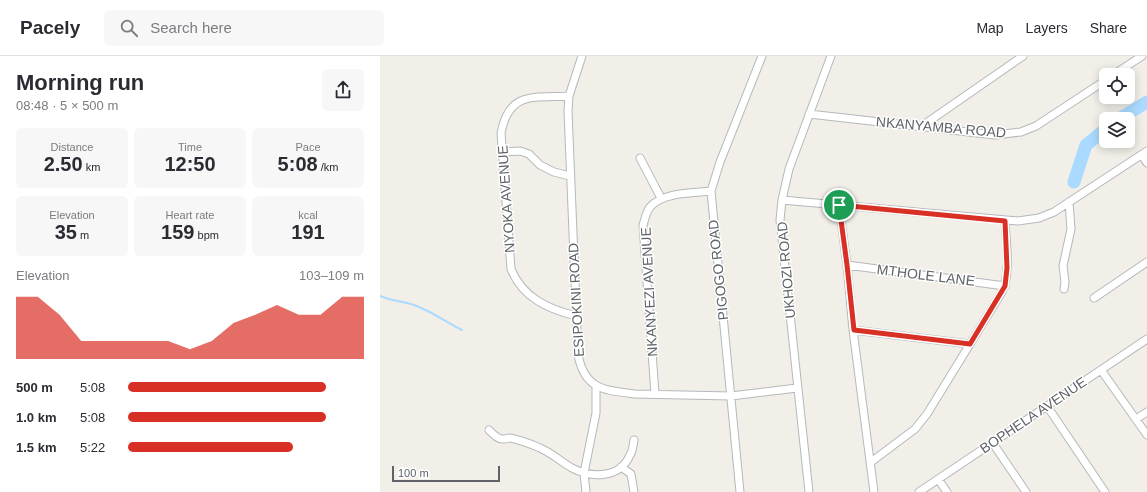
<!DOCTYPE html>
<html lang="en">
<head>
<meta charset="utf-8">
<style>
  :root { --surface:#fff; --page:#f7f7f7; --text:#2b2b33; --muted:#7c7c81; --line:#e1e1e2; --accent:#d93025 }
  body { margin:0; font-family:Helvetica,sans-serif; background:var(--page); color:var(--text); height:100vh; display:flex; flex-direction:column; font-size:15px; white-space:nowrap }
  * { box-sizing:border-box; margin:0 }
  p { font-size:13px; color:var(--muted) }
  .icon { flex:none; width:22px; height:22px; fill:none; stroke:currentColor; stroke-width:2; stroke-linecap:round; stroke-linejoin:round }
  .map { position:relative; flex:1; overflow:hidden }
  .panel { display:flex; flex-direction:column; background:var(--surface); width:380px }
  .panel>* { flex:none }
  .tools { position:absolute; left:719px; top:12px; display:grid; gap:8px }
  .tools a { display:grid; place-items:center; width:36px; height:36px; border-radius:6px; background:var(--surface); box-shadow:0 2px 10px #0003; font-size:20px }
  .scale { position:absolute; left:12px; bottom:10px; width:108px; box-sizing:border-box; padding-left:4px; border:2px solid #5f6368; border-top:0; font-size:11px; line-height:14px; white-space:nowrap; color:#5f6368; -webkit-text-stroke:3px #fff; paint-order:stroke }
  .pin { position:absolute; display:grid; place-items:center; width:34px; height:34px; color:#fff; margin:-17px; border:2px solid #fff; border-radius:50%; box-shadow:0 1px 4px #0007 }
  .round { display:grid; place-items:center; flex:none; width:42px; height:42px; border-radius:6px; background:var(--page) }
  .head { display:flex; align-items:center; justify-content:space-between; height:68px; padding:0 16px }
  h1 { font-size:22px; font-weight:800; line-height:30px }
  .metrics { display:grid; grid-template-columns:repeat(3,1fr); gap:6px; height:68px; padding:4px 16px }
  .metrics div { display:grid; align-content:center; border-radius:6px; background:var(--page); text-align:center }
  .metrics b { font-size:20px; font-weight:800 }
  .metrics small { font-size:11px; font-weight:400 }
  .metrics p { font-size:11px }
  .chart { height:112px; padding:8px 16px }
  .chart p { display:flex; justify-content:space-between }
  .chart svg { width:100%; height:72px; margin-top:4px; fill:var(--accent); opacity:.7 }
  ul { padding:0 16px; list-style:none; font-size:13px }
  li { display:grid; grid-template-columns:64px 48px 1fr; align-items:center; height:30px }
  li i { height:10px; border-radius:5px; background:var(--accent) }
  header { display:flex; align-items:center; gap:24px; box-sizing:border-box; height:56px; padding:0 20px; background:var(--surface); border-bottom:1px solid var(--line) }
  header strong { font-size:19px }
  nav { display:flex; gap:22px; margin-inline-start:auto; font-size:14px }
  .search { width:280px; height:36px; background:var(--page); display:flex; align-items:center; gap:10px; box-sizing:border-box; padding:0 14px; border-radius:6px; color:var(--muted); font-size:15px }
  main { display:flex; flex:1; min-height:0 }
  .map>svg:first-child { display:block }
  .lines { fill:none; stroke-linecap:round; stroke-linejoin:round }
  .stream { stroke:#aadaff; stroke-width:2 }
  .river { stroke:#aadaff; stroke-width:13 }
  .minor-casing { stroke:#b5b8bc; stroke-width:9 }
  .minor { stroke:#fff; stroke-width:7 }
  .route-casing { stroke:#fff; stroke-width:8 }
  .route { stroke:#d93025; stroke-width:5 }
  .labels { text-anchor:middle; dominant-baseline:central; stroke-width:3; stroke-linejoin:round; paint-order:stroke }
  .street-label { font-size:14px; fill:#5f6368; stroke:#fff }
</style>
</head>
<body>
<header>
<strong>Pacely</strong>
<div class="search"><svg class="icon" aria-label="search" viewBox="0 0 24 24"><circle cx="10" cy="10" r="6"/><path d="M15 15l6 6"/></svg>Search here</div>
<nav><a>Map</a><a>Layers</a><a>Share</a></nav>
</header>
<main>
<section class="panel">
<div class="head"><div><h1>Morning run</h1><p>08:48 · 5 × 500 m</p></div><a class="round"><svg class="icon" aria-label="share" viewBox="0 0 24 24"><path d="M12 15V3M7 8l5-5 5 5M5 13v7h14v-7"/></svg></a></div>
<div class="metrics">
<div><p>Distance</p><b>2.50<small> km</small></b></div>
<div><p>Time</p><b>12:50</b></div>
<div><p>Pace</p><b>5:08<small> /km</small></b></div>
</div>
<div class="metrics">
<div><p>Elevation</p><b>35<small> m</small></b></div>
<div><p>Heart rate</p><b>159<small> bpm</small></b></div>
<div><p>kcal</p><b>191</b></div>
</div>
<div class="chart"><p><span>Elevation</span>103–109 m</p>
<svg viewBox="0 0 160 44" preserveAspectRatio="none"><path d="M0 44V6L10 6L20 17L30 33L40 33L50 33L60 33L70 33L80 38L90 33L100 22L110 17L120 11L130 17L140 17L150 6L160 6V44z"/></svg>
</div>
<ul>
<li><b>500 m</b>5:08<i style="width:84%"></i></li>
<li><b>1.0 km</b>5:08<i style="width:84%"></i></li>
<li><b>1.5 km</b>5:22<i style="width:70%"></i></li>
</ul>
</section>
<div class="map">
<svg width="767" height="436" viewBox="0 0 767 436">
  <rect width="100%" height="100%" fill="#f1efe8"/>
  <g class="lines">
    <path class="stream" d="M0,240C11,245 23,245 34,249C51,255 66,266 82,274"/>
    <path class="river" d="M739,63L767,46
      M694,126L706,89L726,73"/>
    <g class="minor-casing">
      <path id="minor" d="M202,0L189,40L188,55L198,299C205,334 224,334 255,338L351,340L417,332
        M733,19L762,0
        M189,40C153,42 129,35 121,77L131,213C143,242 168,253 196,260
        M429,58L615,79L641,76L656,70L726,24
        M542,70L643,0
        M123,96L140,95L149,98L160,109L174,116L190,120
        M762,99L767,107
        M260,102L281,142
        M402,144L638,165L659,162L674,156L767,95
        M459,149L467,209L473,274L494,436
        M467,209L625,230
        M684,233L685,226L683,210L691,173L689,146
        M714,242L767,206
        M473,274L590,288
        M721,314L767,379
        M275,338L263,169C265,163 266,156 270,151C283,136 312,137 331,135
        M667,350L725,436
        M756,363L767,356
        M109,374C113,378 118,384 124,383C128,383 126,382 130,382C140,384 151,388 160,392C172,397 181,406 192,412C211,422 240,423 250,399C253,395 253,389 254,384
        M612,386L646,436
        M491,406L535,373L547,358L622,236C631,218 626,185 625,165
        M241,411L251,418L254,436
        M558,423L567,436
        M206,436L204,417L216,357V330
        M360,436L331,135L340,106L382,0
        M429,436L400,164L402,144L409,113L451,0
        M539,436L767,283"/>
    </g>
    <use href="#minor" class="minor"/>
  </g>
  <g class="lines">
    <g class="route-casing">
      <path id="route" d="M459,149L625,165L627,212L625,230L590,288L474,274L467,209Z"/>
    </g>
    <use href="#route" class="route"/>
  </g>
  <g class="labels">
    <g class="street-label">
      <text transform="translate(561 71) rotate(5)">NKANYAMBA ROAD</text>
      <text transform="translate(126 143) rotate(-94)">NYOKA AVENUE</text>
      <text transform="translate(338 214) rotate(-96)">PIGOGO ROAD</text>
      <text transform="translate(406 214) rotate(-95)">UKHOZI ROAD</text>
      <text transform="translate(546 219) rotate(7)">MTHOLE LANE</text>
      <text transform="translate(269 236) rotate(-93)">NKANYEZI AVENUE</text>
      <text transform="translate(196 244) rotate(-93)">ESIPOKINI ROAD</text>
      <text transform="translate(653 359) rotate(-34)">BOPHELA AVENUE</text>
    </g>
  </g>
</svg>
<div class="tools">
<a><svg class="icon" aria-label="locate" viewBox="0 0 24 24"><circle cx="12" cy="12" r="6"/><path d="M12 2v4M12 18v4M2 12h4M18 12h4"/></svg></a>
<a><svg class="icon" aria-label="layers" viewBox="0 0 24 24"><path d="M12 4l9 5-9 5-9-5zM3 14l9 5 9-5"/></svg></a>
</div>
<div class="scale">100 m</div>
<div class="pin" style="left:459px;top:149px;background:#1e9e55"><svg class="icon" aria-label="arrive" viewBox="0 0 24 24"><path d="M6 21V4h12l-3 4 3 4H6"/></svg></div>
</div>
</main>
</body>
</html>
